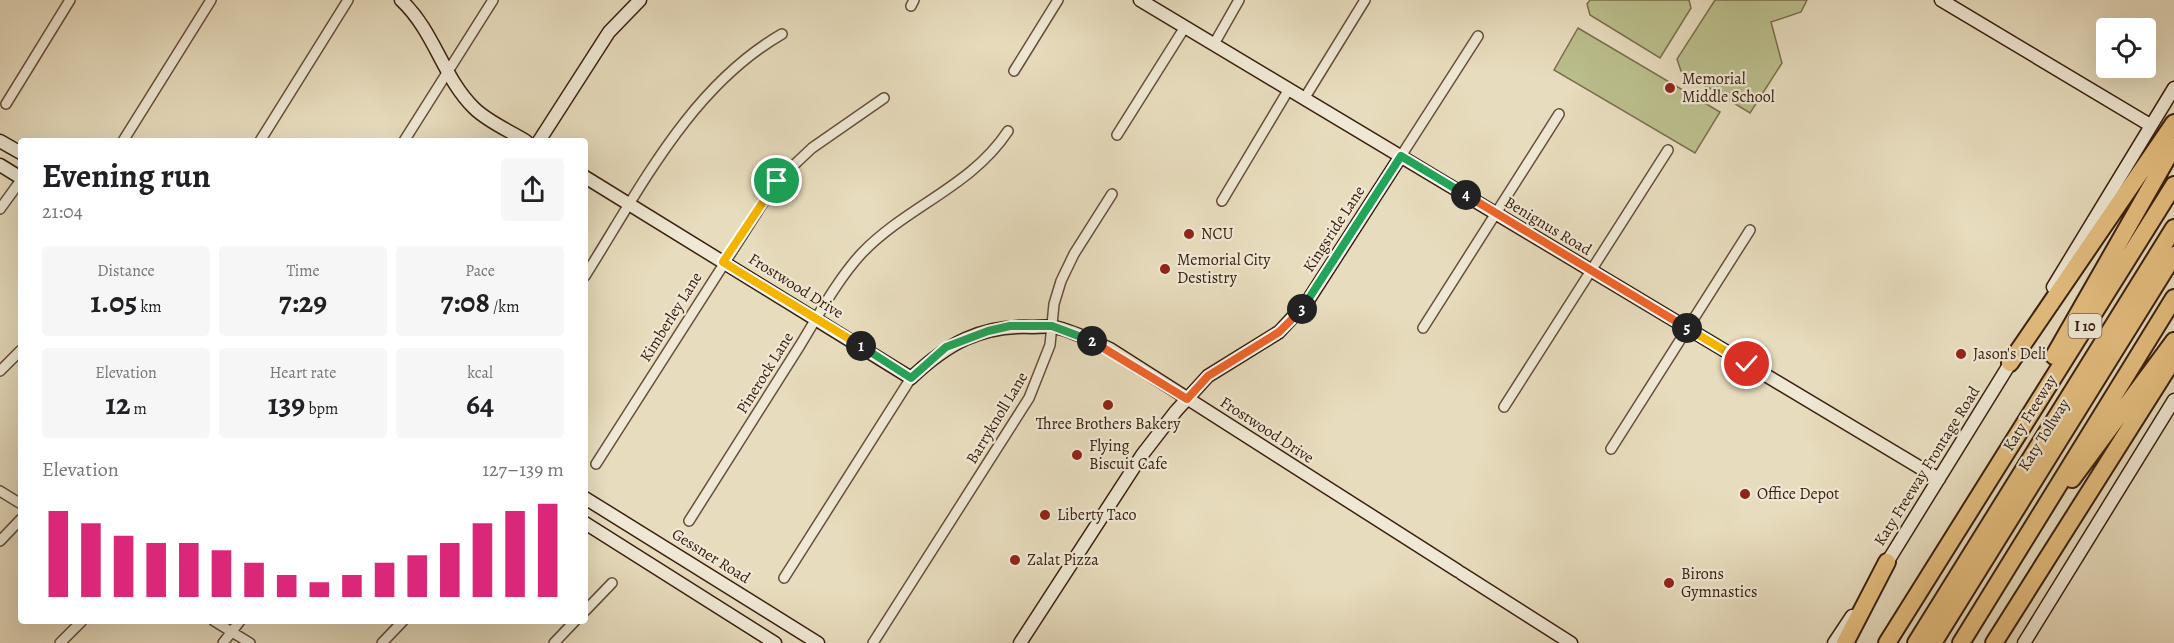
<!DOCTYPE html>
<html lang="en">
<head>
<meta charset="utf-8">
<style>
  :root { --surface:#fff; --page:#f6f6f6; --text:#202124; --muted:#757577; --accent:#db2777 }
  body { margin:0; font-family:Alegreya,serif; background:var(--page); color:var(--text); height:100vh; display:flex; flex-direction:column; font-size:22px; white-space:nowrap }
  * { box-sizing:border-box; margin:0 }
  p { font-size:20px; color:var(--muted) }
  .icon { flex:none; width:33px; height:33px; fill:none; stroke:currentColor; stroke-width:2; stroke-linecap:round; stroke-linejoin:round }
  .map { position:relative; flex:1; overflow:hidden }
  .panel { position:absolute; left:18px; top:138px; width:570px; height:486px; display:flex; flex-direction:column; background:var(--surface); border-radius:6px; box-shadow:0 6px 24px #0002 }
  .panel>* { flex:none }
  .buttons { position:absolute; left:2096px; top:18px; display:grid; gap:12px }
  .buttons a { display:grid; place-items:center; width:60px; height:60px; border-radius:6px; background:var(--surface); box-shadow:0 6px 24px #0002; font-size:30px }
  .pin { position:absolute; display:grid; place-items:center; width:51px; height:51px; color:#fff; margin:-26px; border:3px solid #fff; border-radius:50%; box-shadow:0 2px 6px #0007 }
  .km { position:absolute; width:30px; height:30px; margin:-15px; border-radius:50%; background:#222; color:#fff; font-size:16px; line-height:30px; text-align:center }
  .round { display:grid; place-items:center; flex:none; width:63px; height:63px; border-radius:6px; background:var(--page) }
  .summary { display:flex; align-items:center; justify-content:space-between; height:102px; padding:0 24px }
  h1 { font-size:33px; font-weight:700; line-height:45px }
  .figures { display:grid; grid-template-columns:repeat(3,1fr); gap:9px; height:102px; padding:6px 24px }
  .figures div { display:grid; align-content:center; border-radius:6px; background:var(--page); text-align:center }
  .figures b { font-size:30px; font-weight:700 }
  .figures small { font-size:16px; font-weight:400 }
  .figures p { font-size:16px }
  .chart { height:168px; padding:12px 24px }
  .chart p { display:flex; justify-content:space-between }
  .chart svg { width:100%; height:108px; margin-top:6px; stroke:var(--accent); stroke-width:6 }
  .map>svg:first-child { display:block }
  .green { fill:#bbbf8d; stroke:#7b704e; stroke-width:1.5 }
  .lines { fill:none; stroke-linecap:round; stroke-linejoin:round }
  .street-casing { stroke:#664f3b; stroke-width:12 }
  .secondary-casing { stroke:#3b2010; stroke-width:15 }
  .highway-casing { stroke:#3b2010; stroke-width:20 }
  .street { stroke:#efe8d4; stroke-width:9 }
  .secondary { stroke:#efe8d4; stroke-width:12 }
  .highway { stroke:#e4be7e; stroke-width:16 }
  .split-1-casing { stroke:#fff; stroke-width:12 }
  .split-2-casing { stroke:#fff; stroke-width:12 }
  .split-3-casing { stroke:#fff; stroke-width:12 }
  .split-4-casing { stroke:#fff; stroke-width:12 }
  .split-5-casing { stroke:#fff; stroke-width:12 }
  .split-6-casing { stroke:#fff; stroke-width:12 }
  .split-1 { stroke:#f5b400; stroke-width:8 }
  .split-2 { stroke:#22a559; stroke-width:8 }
  .split-3 { stroke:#f0652b; stroke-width:8 }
  .split-4 { stroke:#22a559; stroke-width:8 }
  .split-5 { stroke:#f0652b; stroke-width:8 }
  .split-6 { stroke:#f5b400; stroke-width:8 }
  .poi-dot { fill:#8f2418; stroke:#efe8d4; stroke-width:2 }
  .labels { text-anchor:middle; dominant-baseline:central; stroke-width:4.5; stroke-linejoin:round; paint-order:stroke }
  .shield { fill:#efe8d4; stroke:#715c4b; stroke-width:1.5 }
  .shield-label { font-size:15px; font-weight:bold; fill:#3b2010 }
  .poi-label { font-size:16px; fill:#3b2010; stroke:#efe8d4; text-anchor:start }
  .street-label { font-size:16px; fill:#3b2010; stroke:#efe8d4 }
</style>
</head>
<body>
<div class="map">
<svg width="2174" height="643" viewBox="0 0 2174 643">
  <rect width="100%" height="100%" fill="#e7dcbd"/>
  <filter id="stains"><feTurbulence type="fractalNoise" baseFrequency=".00333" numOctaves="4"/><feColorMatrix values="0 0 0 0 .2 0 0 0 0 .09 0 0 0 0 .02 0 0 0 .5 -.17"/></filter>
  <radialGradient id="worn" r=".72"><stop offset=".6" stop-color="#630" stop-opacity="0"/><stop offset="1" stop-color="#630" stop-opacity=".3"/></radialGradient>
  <path class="green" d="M1590,0H1689L1691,8L1660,58L1590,15L1587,4Z
    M1715,0H1807L1801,12L1771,22L1782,63L1750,113L1681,71L1677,59Z
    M1578,28L1720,112L1695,153L1554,70Z"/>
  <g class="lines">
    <g class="street-casing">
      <path id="street" d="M911,6L914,0
        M1214,44L1239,0
        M1014,71L1058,0
        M1304,99L1365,0
        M6,104L70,0
        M1117,135L1185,27
        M123,141L211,0
        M260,141L348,0
        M404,141L493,0
        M1401,156L1478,36
        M1222,201L1289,89
        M0,209L21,180
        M585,276C640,189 690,87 782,34
        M1423,328L1559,114
        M0,371L21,350
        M1504,407L1668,150
        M1611,449L1750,230
        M596,464L777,181L812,148L884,98
        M0,491L21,504
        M689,521C726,463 762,405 799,347C818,316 837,280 862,253C907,206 971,187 1008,131
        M0,541L21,519
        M784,578L911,378
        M585,611L612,583
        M214,621L250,643
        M60,643L82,621
        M223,643L240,621
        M382,643L403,621
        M554,643L575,621
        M873,643L1029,398L1050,345L1054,304L1061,281L1074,254L1112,194"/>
    </g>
    <g class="secondary-casing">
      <path id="secondary" d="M401,0C435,32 443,78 474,108C488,122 510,131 526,141
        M1140,0L1939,479
        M1941,0L2150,125
        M0,141L21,153
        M539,141L609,32L640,0
        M0,165L21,178
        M585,177L911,378C947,344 980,325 1031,327C1038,327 1047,326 1054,327C1074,331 1092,341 1110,349L1458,571
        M2053,287L2174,88
        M585,498L818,643
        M585,523L775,643
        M1883,569L2014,357
        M1461,573L1571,643
        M1020,643L1142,455L1176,411L1208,376L1279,332L1307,302L1401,156
        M1834,643L1852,616
        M2024,643L2174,400"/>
    </g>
    <g class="highway-casing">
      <path id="highway" d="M2054,356L2174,146
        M2010,363L2174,123
        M2072,479L2174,341
        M1845,643L1887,562
        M1887,643L2174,185
        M1916,643L2174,228
        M1933,643L2174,255
        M1961,643L2174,298
        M1994,643L2174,358"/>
    </g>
    <use href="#street" class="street"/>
    <use href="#secondary" class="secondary"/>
    <use href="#highway" class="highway"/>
  </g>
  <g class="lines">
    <g class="split-1-casing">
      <path id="split-1" d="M777,181L723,262L861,346"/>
    </g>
    <g class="split-2-casing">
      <path id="split-2" d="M861,346L911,378L946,347L988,331L1010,326H1052L1092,341"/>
    </g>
    <g class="split-3-casing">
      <path id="split-3" d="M1092,341L1187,399L1208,376L1279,332L1302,309"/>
    </g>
    <g class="split-4-casing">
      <path id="split-4" d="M1302,309L1401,156L1466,195"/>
    </g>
    <g class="split-5-casing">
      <path id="split-5" d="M1466,195L1687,328"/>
    </g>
    <g class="split-6-casing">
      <path id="split-6" d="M1687,328L1747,364"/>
    </g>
    <use href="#split-1" class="split-1"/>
    <use href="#split-2" class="split-2"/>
    <use href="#split-3" class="split-3"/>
    <use href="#split-4" class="split-4"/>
    <use href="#split-5" class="split-5"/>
    <use href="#split-6" class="split-6"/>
  </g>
  <g class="poi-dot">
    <circle cx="1670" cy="88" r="6"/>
    <circle cx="1189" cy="234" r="6"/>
    <circle cx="1165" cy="269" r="6"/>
    <circle cx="1961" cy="354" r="6"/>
    <circle cx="1108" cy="405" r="6"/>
    <circle cx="1077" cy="455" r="6"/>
    <circle cx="1745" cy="494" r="6"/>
    <circle cx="1045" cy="515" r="6"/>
    <circle cx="1015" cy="560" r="6"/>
    <circle cx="1669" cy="583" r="6"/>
  </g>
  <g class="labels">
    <rect class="shield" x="2068.5" y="314" width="33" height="24" rx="4.5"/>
    <g class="shield-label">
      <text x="2085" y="326">I 10</text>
    </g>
    <g class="poi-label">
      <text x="1682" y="79">Memorial<tspan x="1682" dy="18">Middle School</tspan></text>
      <text x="1201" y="234">NCU</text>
      <text x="1177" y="260">Memorial City<tspan x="1177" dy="18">Destistry</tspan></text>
      <text x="1973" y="354">Jason's Deli</text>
      <text x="1108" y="424" text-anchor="middle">Three Brothers Bakery</text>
      <text x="1089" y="446">Flying<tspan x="1089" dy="18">Biscuit Cafe</tspan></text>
      <text x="1757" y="494">Office Depot</text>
      <text x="1057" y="515">Liberty Taco</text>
      <text x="1027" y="560">Zalat Pizza</text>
      <text x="1681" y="574">Birons<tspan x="1681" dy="18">Gymnastics</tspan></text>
    </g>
    <g class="street-label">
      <text transform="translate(1548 226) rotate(31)">Benignus Road</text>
      <text transform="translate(1334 229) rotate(-57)">Kingsride Lane</text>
      <text transform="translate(796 286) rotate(32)">Frostwood Drive</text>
      <text transform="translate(671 317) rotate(-58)">Kimberley Lane</text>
      <text transform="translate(765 373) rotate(-58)">Pinerock Lane</text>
      <text transform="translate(2030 413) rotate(-58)">Katy Freeway</text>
      <text transform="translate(997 418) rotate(-59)">Barryknoll Lane</text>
      <text transform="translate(1267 430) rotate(33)">Frostwood Drive</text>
      <text transform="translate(2044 435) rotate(-58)">Katy Tollway</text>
      <text transform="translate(1927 466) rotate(-58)">Katy Freeway Frontage Road</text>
      <text transform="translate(711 556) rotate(32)">Gessner Road</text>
    </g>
  </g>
  <rect width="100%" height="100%" filter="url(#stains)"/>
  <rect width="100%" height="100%" fill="url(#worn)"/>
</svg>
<div class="buttons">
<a><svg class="icon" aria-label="locate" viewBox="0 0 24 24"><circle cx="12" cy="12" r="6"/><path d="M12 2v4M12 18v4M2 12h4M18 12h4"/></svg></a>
</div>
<div class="pin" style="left:777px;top:181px;background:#1e9e55"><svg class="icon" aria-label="arrive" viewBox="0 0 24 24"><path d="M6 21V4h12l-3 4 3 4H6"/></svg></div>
<div class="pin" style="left:1747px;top:364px;background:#d93025"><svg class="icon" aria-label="check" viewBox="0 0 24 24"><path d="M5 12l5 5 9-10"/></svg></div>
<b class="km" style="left:861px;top:346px">1</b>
<b class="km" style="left:1092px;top:341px">2</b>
<b class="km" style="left:1302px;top:309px">3</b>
<b class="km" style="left:1466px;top:195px">4</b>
<b class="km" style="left:1687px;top:328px">5</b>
<section class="panel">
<div class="summary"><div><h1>Evening run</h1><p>21:04</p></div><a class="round"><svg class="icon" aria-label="share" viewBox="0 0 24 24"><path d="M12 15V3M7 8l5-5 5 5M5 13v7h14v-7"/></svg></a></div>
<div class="figures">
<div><p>Distance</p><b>1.05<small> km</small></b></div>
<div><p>Time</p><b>7:29</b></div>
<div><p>Pace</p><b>7:08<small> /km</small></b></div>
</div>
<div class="figures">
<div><p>Elevation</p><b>12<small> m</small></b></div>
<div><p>Heart rate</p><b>139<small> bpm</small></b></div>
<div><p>kcal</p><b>64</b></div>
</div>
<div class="chart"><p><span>Elevation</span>127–139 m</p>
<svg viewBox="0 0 160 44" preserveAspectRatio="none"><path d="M5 44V9M15 44V14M25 44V19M35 44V22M45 44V22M55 44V25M65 44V30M75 44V35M85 44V38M95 44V35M105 44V30M115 44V27M125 44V22M135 44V14M145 44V9M155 44V6"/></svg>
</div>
</section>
</div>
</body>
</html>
